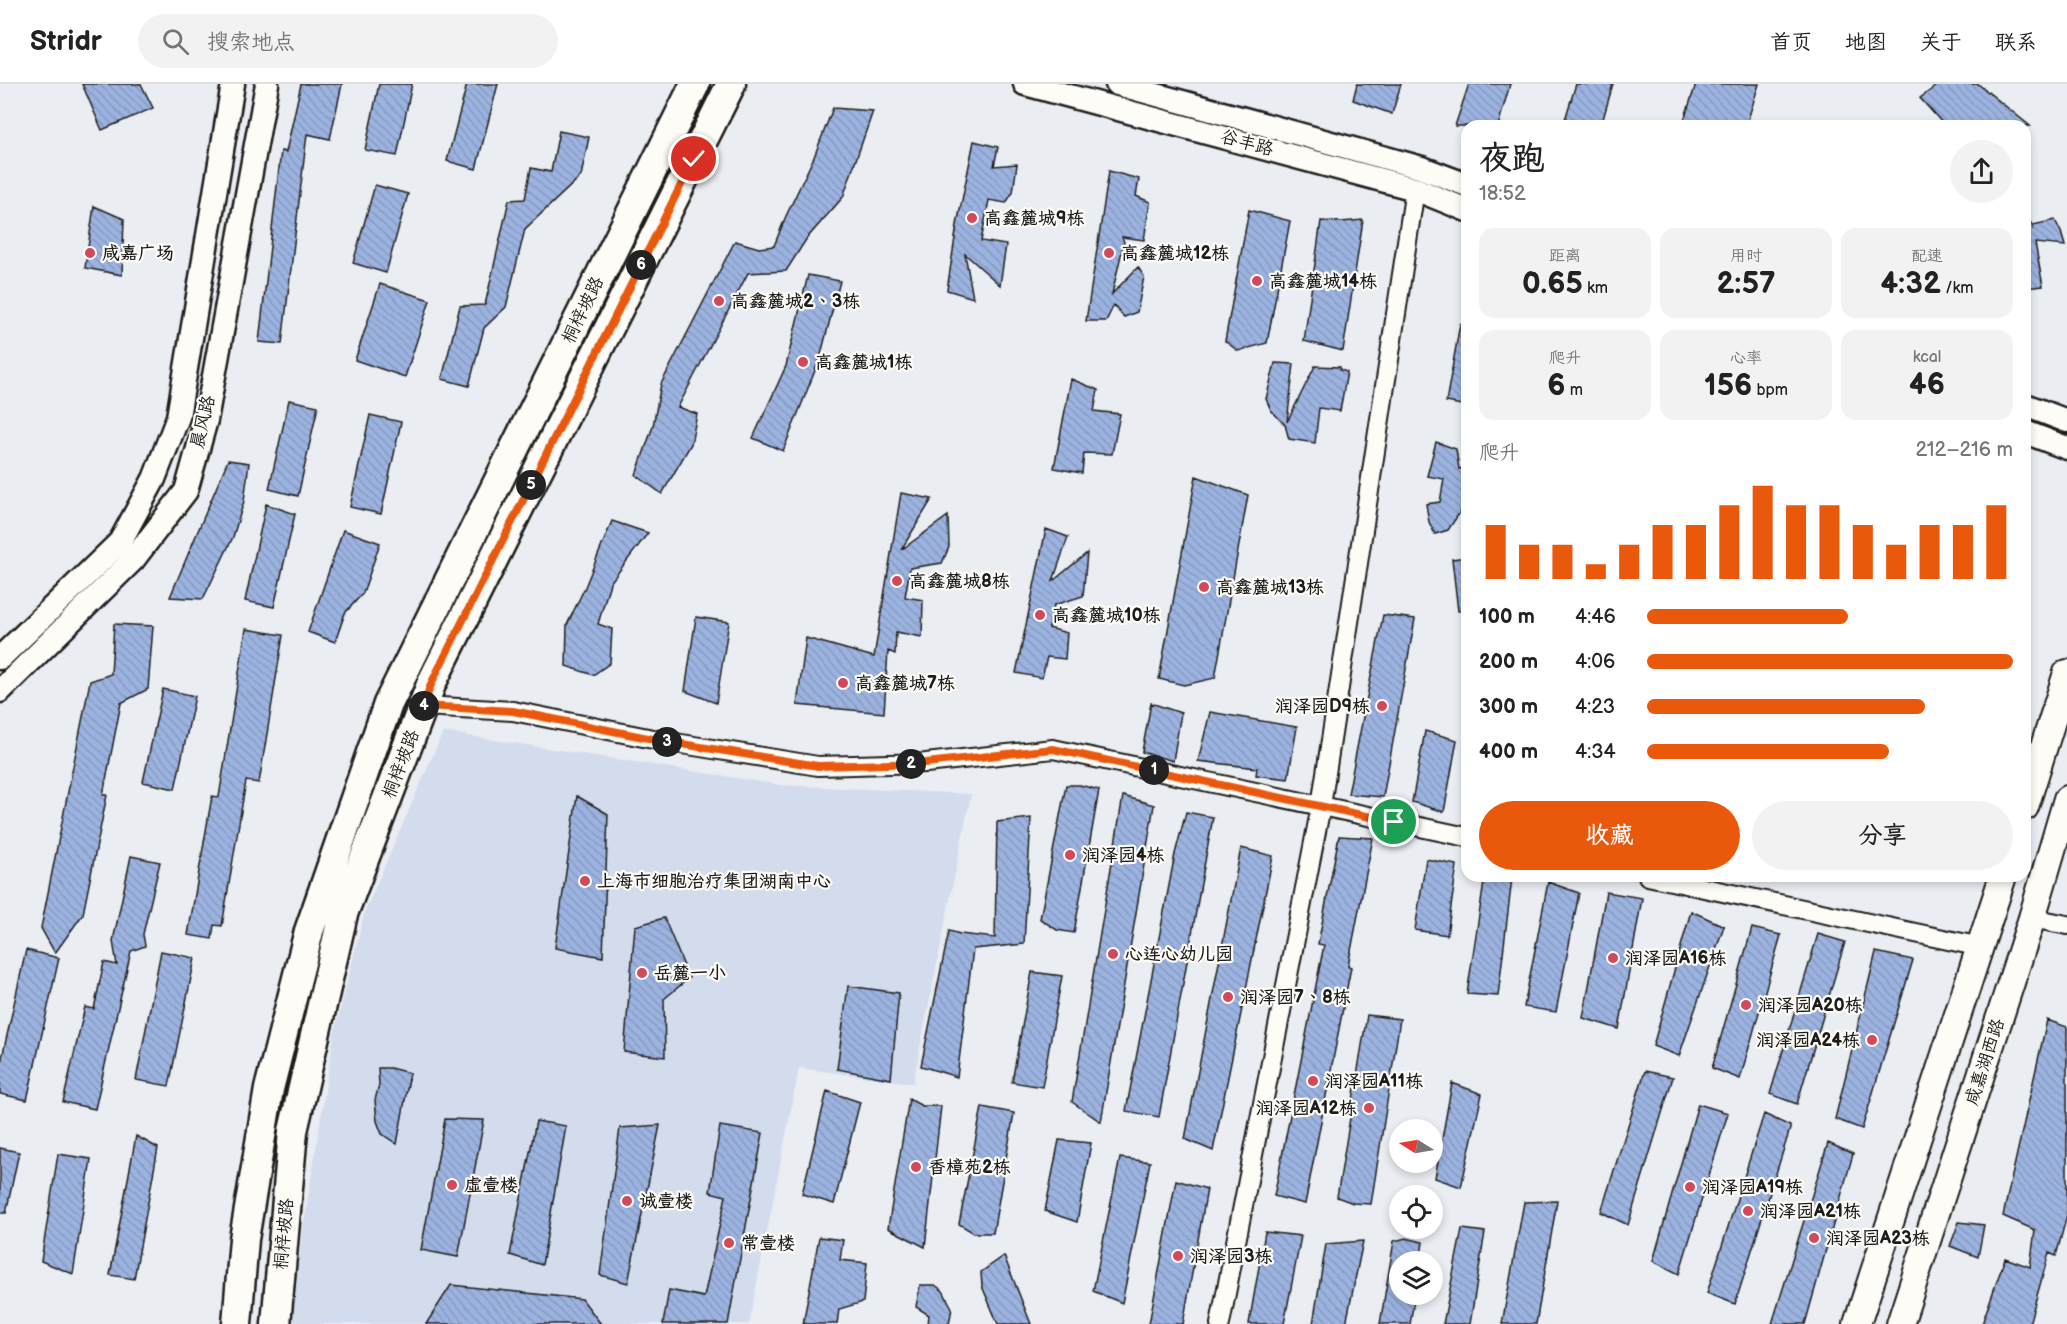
<!DOCTYPE html>
<html lang="zh">
<head>
<meta charset="utf-8">
<style>
  :root { --surface:#fff; --page:#f2f2f2; --text:#222; --muted:#767676; --line:#e0e0e0; --accent:#ea580c }
  body { margin:0; font-family:"Balsamiq Sans","LXGW WenKai TC",sans-serif; background:var(--page); color:var(--text); height:100vh; display:flex; flex-direction:column; font-size:22px; white-space:nowrap }
  * { box-sizing:border-box; margin:0 }
  p { font-size:20px; color:var(--muted) }
  .icon { flex:none; width:33px; height:33px; fill:none; stroke:currentColor; stroke-width:2; stroke-linecap:round; stroke-linejoin:round }
  .map { position:relative; flex:1; overflow:hidden }
  .drawer { position:absolute; left:1461px; top:36px; width:570px; height:762px; display:flex; flex-direction:column; background:var(--surface); border-radius:18px; box-shadow:0 3px 9px #0003 }
  .drawer>* { flex:none }
  .needle { width:39px; rotate:281deg }
  .fabs { position:absolute; left:1389px; top:1035px; display:grid; gap:12px }
  .fabs a { display:grid; place-items:center; width:54px; height:54px; border-radius:50%; background:var(--surface); box-shadow:0 3px 9px #0003; font-size:30px }
  .pin { position:absolute; display:grid; place-items:center; width:51px; height:51px; color:#fff; margin:-26px; border:3px solid #fff; border-radius:50%; box-shadow:0 2px 6px #0007 }
  .km { position:absolute; width:30px; height:30px; margin:-15px; border-radius:50%; background:#222; color:#fff; font-size:16px; line-height:30px; text-align:center }
  .round { display:grid; place-items:center; flex:none; width:63px; height:63px; border-radius:32px; background:var(--page) }
  .headline { display:flex; align-items:center; justify-content:space-between; height:102px; padding:0 18px }
  h1 { font-size:33px; font-weight:800; line-height:45px }
  .stats { display:grid; grid-template-columns:repeat(3,1fr); gap:9px; height:102px; padding:6px 18px }
  .stats div { display:grid; align-content:center; border-radius:15px; background:var(--page); text-align:center }
  .stats b { font-size:30px; font-weight:800 }
  .stats small { font-size:16px; font-weight:400 }
  .stats p { font-size:16px }
  .chart { height:168px; padding:12px 18px }
  .chart p { display:flex; justify-content:space-between }
  .chart svg { width:100%; height:108px; margin-top:6px; stroke:var(--accent); stroke-width:6 }
  .action { display:flex; gap:12px; margin-top:auto; padding:12px 18px }
  .action a { flex:1; height:69px; border-radius:36px; background:var(--accent); color:#fff; font-size:24px; font-weight:800; line-height:69px; text-align:center }
  .action a+a { background:var(--page); color:var(--text) }
  ul { padding:0 18px; list-style:none; font-size:20px }
  li { display:grid; grid-template-columns:96px 72px 1fr; align-items:center; height:45px }
  li i { height:15px; border-radius:8px; background:var(--accent) }
  header { display:flex; align-items:center; gap:36px; box-sizing:border-box; height:84px; padding:0 30px; background:var(--surface); border-bottom:2px solid var(--line) }
  header strong { font-size:28px }
  nav { display:flex; gap:33px; margin-inline-start:auto; font-size:21px }
  .search { width:420px; height:54px; background:var(--page); display:flex; align-items:center; gap:15px; box-sizing:border-box; padding:0 21px; border-radius:33px; color:var(--muted); font-size:22px }
  .map>svg:first-child { display:block }
  .built { fill:#d3dced }
  .building { fill:url(#building-back-hatch); stroke:#1c1c1c; stroke-width:1.5 }
  .lines { fill:none; stroke-linecap:round; stroke-linejoin:round }
  .minor-casing { stroke:#1c1c1c; stroke-width:22 }
  .tertiary-casing { stroke:#1c1c1c; stroke-width:27 }
  .secondary-casing { stroke:#1c1c1c; stroke-width:30 }
  .primary-casing { stroke:#1c1c1c; stroke-width:33 }
  .minor { stroke:#fdfcf7; stroke-width:18 }
  .tertiary { stroke:#fdfcf7; stroke-width:22 }
  .secondary { stroke:#fdfcf7; stroke-width:26 }
  .primary { stroke:#fdfcf7; stroke-width:28 }
  .route-casing { stroke:#fff; stroke-width:12 }
  .route { stroke:#ea580c; stroke-width:8 }
  .poi-dot { fill:#d1495b; stroke:#fdfcf7; stroke-width:2 }
  .labels { text-anchor:middle; dominant-baseline:central; stroke-width:4.5; stroke-linejoin:round; paint-order:stroke }
  .street-label { font-size:18px; fill:#1c1c1c; stroke:#fdfcf7 }
  .poi-label { font-size:18px; font-weight:bold; fill:#1c1c1c; stroke:#fdfcf7; text-anchor:start }
</style>
</head>
<body>
<header>
<strong>Stridr</strong>
<div class="search"><svg class="icon" aria-label="search" viewBox="0 0 24 24"><circle cx="10" cy="10" r="6"/><path d="M15 15l6 6"/></svg>搜索地点</div>
<nav><a>首页</a><a>地图</a><a>关于</a><a>联系</a></nav>
</header>
<div class="map">
<svg width="2067" height="1240" viewBox="0 0 2067 1240">
  <defs>
    <pattern id="building-back-hatch" width="6" height="6" patternUnits="userSpaceOnUse" patternTransform="scale(1.5)"><rect width="6" height="6" fill="#9cb3e0"/><path d="M-1 5l2 2M0 0l6 6M5-1l2 2" fill="none" stroke="#8699c0"/></pattern>
  </defs>
  <rect width="100%" height="100%" fill="#eaedf2"/>
  <filter id="ink" filterUnits="userSpaceOnUse"><feTurbulence type="fractalNoise" baseFrequency=".0167" numOctaves="2"/><feDisplacementMap in="SourceGraphic" scale="12" xChannelSelector="R" yChannelSelector="G"/><feConvolveMatrix kernelMatrix="1 2 1 2 8 2 1 2 1" color-interpolation-filters="sRGB"/></filter>
  <g filter="url(#ink)">
    <path class="built" d="M443,648L781,701L971,710L913,999L799,984L749,1240H288L334,950L365,827Z"/>
    <path class="building" d="M82,0H141L153,24L102,46Z
      M301,0H342L330,55L307,50L282,260L259,258L281,67L286,68Z
      M379,0H412L397,72L365,66Z
      M467,0H498L476,85L447,77Z
      M1357,0H1401L1392,30L1353,16Z
      M1469,0H1510L1498,42H1455Z
      M1576,0H1613L1601,42H1563Z
      M1696,0H1759L1746,42H1682Z
      M1939,0H1978L2030,42H1945L1920,14Z
      M833,24L873,27L843,113L807,154L786,187L748,189L678,323L697,330L691,360L662,410L636,391L653,342L661,300L735,157L759,164L774,162L786,132L814,73Z
      M559,47L589,53L581,92L525,145L506,223L484,244L469,302L442,295L460,222L485,221L509,116L525,115L531,84L551,88Z
      M974,57L998,63L994,82L1017,80L1013,108L1006,119L989,116L981,157L1006,161L1000,201L965,170L973,214L947,206L957,141Z
      M1109,87L1139,95L1136,112L1150,118L1144,156L1122,153L1124,158L1112,210L1138,183L1144,193L1137,228L1124,233L1114,221L1106,237H1086Z
      M375,101L408,110L386,189L353,179Z
      M94,122L124,135L122,191L85,184Z
      M1249,126L1290,137L1267,259L1238,267L1225,257Z
      M1363,136L1343,267L1304,257L1321,137L1341,138Z
      M2055,136L2061,148L2065,162L2035,159L2043,202L2025,204V140L2032,139L2033,146V141Z
      M808,191L840,197L820,274L783,367L753,354L786,282Z
      M380,200L430,216L405,293L355,276Z
      M1460,240H1467V322L1446,318Z
      M1275,279L1294,280L1287,338L1315,282L1340,283V286L1347,288L1340,327L1319,324L1315,359L1289,355L1285,341L1271,326L1266,315Z
      M1071,295L1098,306L1094,327L1120,330L1112,370L1084,369L1082,389L1054,384Z
      M289,316L318,322L298,412L269,405Z
      M370,331L401,338L381,430L350,423Z
      M1436,358L1456,365L1459,385L1467,383V438L1460,428L1448,446L1435,450L1429,438L1426,420L1440,418L1444,395L1427,392Z
      M228,376L249,379L244,417L233,453L203,515L170,513Z
      M1196,392L1248,411L1215,594L1184,601L1159,595Z
      M901,409L932,415L901,466L948,432L949,463L942,479L910,484L905,513L923,516L922,553L896,548L895,570L888,567L884,629L797,621L806,554L874,573Z
      M266,420L295,430L274,523L245,517Z
      M612,437L648,449L610,499L598,540L612,545L610,579L593,591L566,582L567,541L585,503Z
      M1046,445L1068,453L1053,497L1087,469L1083,512L1054,521L1049,544L1067,549L1065,575L1047,573L1042,594L1016,589Z
      M343,446L380,459L363,509L345,529L335,558L308,548Z
      M1467,473V526L1458,527L1452,475Z
      M1383,531L1415,535L1383,713L1348,710Z
      M696,533L729,538L716,619L685,607Z
      M114,540L153,542L148,605L121,619L103,711H107L83,830L55,869L41,844L90,597L111,590Z
      M246,545L283,551L259,699L246,697L222,842L214,841L212,855L188,851L212,712L219,713Z
      M163,605L195,612L175,705L143,698Z
      M1151,619L1181,629L1173,677L1142,668Z
      M1210,628L1297,643L1288,695L1256,691L1257,684L1198,677Z
      M1425,647L1457,656L1444,728L1412,718Z
      M1066,701H1080L1099,706L1074,849L1057,846L1040,835Z
      M577,712L608,730L603,873L555,864Z
      M1123,712L1154,721L1101,1038L1072,1018Z
      M1186,728L1213,733L1159,1033L1126,1027L1175,770Z
      M1031,734L1024,860L973,865L957,993L921,982L949,847L960,850L995,854L997,738Z
      M1339,752L1373,754L1348,882L1351,883L1305,1120L1274,1112L1324,861L1318,860Z
      M1241,764L1273,772L1213,1067L1185,1055Z
      M131,772L160,778L143,850L145,862L131,867L95,1025L63,1018L85,923L94,925L104,878L117,881L113,857Z
      M1426,775L1457,781L1447,851L1415,846Z
      M1485,792L1512,794L1498,912L1467,910Z
      M1548,798L1579,809L1556,928L1524,923Z
      M1606,808L1642,814L1619,945L1583,934Z
      M1691,827L1724,842L1679,972L1653,962Z
      M664,834L689,894L664,915L665,973L624,968L635,842Z
      M1752,844L1781,851L1740,995L1712,984Z
      M1818,850L1845,858L1797,1020L1770,1010Z
      M26,866L59,874L27,1016L0,1010V983Z
      M161,867L195,874L169,1002L136,996Z
      M1876,868L1913,876L1862,1045L1835,1035Z
      M1032,888L1062,892L1042,1003L1012,998Z
      M848,902L899,909L891,995L837,985Z
      M1367,931L1400,935L1371,1120L1353,1119L1337,1113Z
      M2047,936L2067,943V1131L2056,1172L2049,1169L2029,1240H1982L2005,1174L2030,1183L2035,1146L2003,1132Z
      M378,984H390L410,989L397,1060L382,1050L377,1037L375,1016L379,1001Z
      M1645,987L1673,993L1628,1141L1601,1128Z
      M1452,999L1482,1010L1461,1103L1435,1094Z
      M827,1007L860,1018L834,1120L802,1110Z
      M909,1015L922,1022H941L925,1163L888,1144Z
      M1698,1020L1728,1029L1679,1190L1653,1177Z
      M982,1023L1014,1029L993,1149H974L959,1140Z
      M1764,1030L1790,1042V1045L1735,1220L1707,1209Z
      M445,1035L484,1036L458,1173L421,1166Z
      M536,1037L566,1042L542,1181L510,1171Z
      M660,1041L628,1199L600,1191L620,1044Z
      M720,1042L763,1049L728,1240H663L669,1206L704,1213L726,1112L710,1108Z
      M136,1052L158,1064L134,1195L110,1191Z
      M1059,1056L1091,1059L1077,1138L1045,1127Z
      M1828,1059L1853,1070L1805,1240H1772Z
      M0,1064L19,1068L6,1129H0Z
      M58,1070L91,1075L73,1190L41,1177Z
      M1120,1074L1150,1078L1122,1219L1093,1207Z
      M1176,1096L1207,1105L1183,1240H1149Z
      M1557,1117L1536,1240H1502L1524,1118Z
      M1959,1138L1984,1141L1978,1173L1950,1162Z
      M1462,1145L1485,1148L1470,1240H1443Z
      M1265,1148L1301,1152L1284,1240H1249Z
      M819,1153L843,1156L840,1176L867,1179L863,1218L839,1225L837,1240H803Z
      M1406,1154L1423,1158L1420,1178H1400V1210H1415L1410,1240H1380L1394,1157Z
      M1363,1157L1346,1240H1313L1326,1160Z
      M1004,1172L1031,1240H998L982,1202L981,1188Z
      M451,1201L582,1215L601,1240H426Z
      M920,1201H935L943,1207L952,1224L949,1240H928L929,1231L916,1223Z"/>
    <g class="lines">
      <g class="minor-casing">
        <path id="minor" d="M423,622L513,627L663,657L818,682L926,679L1053,665L1467,753
          M1648,792L1981,863
          M2032,834L2067,841
          M1220,1240L1321,722L1415,105"/>
      </g>
      <g class="tertiary-casing">
        <path id="tertiary" d="M1025,0L1415,105L1467,126
          M1117,0L1422,84L1467,101
          M2025,321L2067,337
          M2025,348L2067,364
          M0,574L120,458L154,395L178,333L233,0
          M0,607L133,476L186,407L206,336L267,0"/>
      </g>
      <g class="secondary-casing">
        <path id="secondary" d="M2025,723L2067,589
          M1857,1240L2003,792
          M1900,1240L2032,834L2067,715"/>
      </g>
      <g class="primary-casing">
        <path id="primary" d="M237,1240L244,1155L269,1005L309,847L388,620L695,0
          M276,1240L293,1047L343,830L432,598L731,0"/>
      </g>
      <use href="#minor" class="minor"/>
      <use href="#tertiary" class="tertiary"/>
      <use href="#secondary" class="secondary"/>
      <use href="#primary" class="primary"/>
    </g>
  </g>
  <g class="lines" filter="url(#ink)">
    <g class="route-casing">
      <path id="route" d="M694,75L432,598L423,622L513,627L663,657L818,682L926,679L1053,665L1394,738"/>
    </g>
    <use href="#route" class="route"/>
  </g>
  <g class="poi-dot">
    <circle cx="972" cy="134" r="6"/>
    <circle cx="90" cy="169" r="6"/>
    <circle cx="1109" cy="169" r="6"/>
    <circle cx="1257" cy="197" r="6"/>
    <circle cx="719" cy="217" r="6"/>
    <circle cx="803" cy="278" r="6"/>
    <circle cx="897" cy="497" r="6"/>
    <circle cx="1204" cy="503" r="6"/>
    <circle cx="1040" cy="531" r="6"/>
    <circle cx="843" cy="599" r="6"/>
    <circle cx="1382" cy="622" r="6"/>
    <circle cx="1070" cy="771" r="6"/>
    <circle cx="585" cy="797" r="6"/>
    <circle cx="1113" cy="870" r="6"/>
    <circle cx="1613" cy="874" r="6"/>
    <circle cx="642" cy="889" r="6"/>
    <circle cx="1228" cy="913" r="6"/>
    <circle cx="1746" cy="921" r="6"/>
    <circle cx="1872" cy="956" r="6"/>
    <circle cx="1313" cy="997" r="6"/>
    <circle cx="1369" cy="1024" r="6"/>
    <circle cx="916" cy="1083" r="6"/>
    <circle cx="452" cy="1101" r="6"/>
    <circle cx="1690" cy="1103" r="6"/>
    <circle cx="627" cy="1117" r="6"/>
    <circle cx="1748" cy="1127" r="6"/>
    <circle cx="1814" cy="1154" r="6"/>
    <circle cx="729" cy="1159" r="6"/>
    <circle cx="1178" cy="1172" r="6"/>
  </g>
  <g class="labels">
    <g class="street-label">
      <text transform="translate(1247 59) rotate(15)">谷丰路</text>
      <text transform="translate(583 226) rotate(-64)">桐梓坡路</text>
      <text transform="translate(203 338) rotate(-77)">晨风路</text>
      <text transform="translate(401 680) rotate(-69)">桐梓坡路</text>
      <text transform="translate(1985 978) rotate(-72)">咸嘉湖西路</text>
      <text transform="translate(284 1150) rotate(-85)">桐梓坡路</text>
    </g>
    <g class="poi-label">
      <text x="984" y="134">高鑫麓城9栋</text>
      <text x="102" y="169">咸嘉广场</text>
      <text x="1121" y="169">高鑫麓城12栋</text>
      <text x="1269" y="197">高鑫麓城14栋</text>
      <text x="731" y="217">高鑫麓城2、3栋</text>
      <text x="815" y="278">高鑫麓城1栋</text>
      <text x="909" y="497">高鑫麓城8栋</text>
      <text x="1216" y="503">高鑫麓城13栋</text>
      <text x="1052" y="531">高鑫麓城10栋</text>
      <text x="855" y="599">高鑫麓城7栋</text>
      <text x="1370" y="622" text-anchor="end">润泽园D9栋</text>
      <text x="1082" y="771">润泽园4栋</text>
      <text x="597" y="797">上海市细胞治疗集团湖南中心</text>
      <text x="1125" y="870">心连心幼儿园</text>
      <text x="1625" y="874">润泽园A16栋</text>
      <text x="654" y="889">岳麓一小</text>
      <text x="1240" y="913">润泽园7、8栋</text>
      <text x="1758" y="921">润泽园A20栋</text>
      <text x="1860" y="956" text-anchor="end">润泽园A24栋</text>
      <text x="1325" y="997">润泽园A11栋</text>
      <text x="1357" y="1024" text-anchor="end">润泽园A12栋</text>
      <text x="928" y="1083">香樟苑2栋</text>
      <text x="464" y="1101">虚壹楼</text>
      <text x="1702" y="1103">润泽园A19栋</text>
      <text x="639" y="1117">诚壹楼</text>
      <text x="1760" y="1127">润泽园A21栋</text>
      <text x="1826" y="1154">润泽园A23栋</text>
      <text x="741" y="1159">常壹楼</text>
      <text x="1190" y="1172">润泽园3栋</text>
    </g>
  </g>
</svg>
<div class="fabs">
<a><svg class="needle" viewBox="-14 -14 28 28"><path d="M0-13l5 13h-10z" fill="#e53935"/><path d="M0 13l5-13h-10z" fill="#767676"/></svg></a>
<a><svg class="icon" aria-label="locate" viewBox="0 0 24 24"><circle cx="12" cy="12" r="6"/><path d="M12 2v4M12 18v4M2 12h4M18 12h4"/></svg></a>
<a><svg class="icon" aria-label="layers" viewBox="0 0 24 24"><path d="M12 4l9 5-9 5-9-5zM3 14l9 5 9-5"/></svg></a>
</div>
<div class="pin" style="left:1394px;top:738px;background:#1e9e55"><svg class="icon" aria-label="arrive" viewBox="0 0 24 24"><path d="M6 21V4h12l-3 4 3 4H6"/></svg></div>
<div class="pin" style="left:694px;top:75px;background:#d93025"><svg class="icon" aria-label="check" viewBox="0 0 24 24"><path d="M5 12l5 5 9-10"/></svg></div>
<b class="km" style="left:1154px;top:686px">1</b>
<b class="km" style="left:911px;top:680px">2</b>
<b class="km" style="left:667px;top:658px">3</b>
<b class="km" style="left:424px;top:622px">4</b>
<b class="km" style="left:531px;top:401px">5</b>
<b class="km" style="left:641px;top:181px">6</b>
<section class="drawer">
<div class="headline"><div><h1>夜跑</h1><p>18:52</p></div><a class="round"><svg class="icon" aria-label="share" viewBox="0 0 24 24"><path d="M12 15V3M7 8l5-5 5 5M5 13v7h14v-7"/></svg></a></div>
<div class="stats">
<div><p>距离</p><b>0.65<small> km</small></b></div>
<div><p>用时</p><b>2:57</b></div>
<div><p>配速</p><b>4:32<small> /km</small></b></div>
</div>
<div class="stats">
<div><p>爬升</p><b>6<small> m</small></b></div>
<div><p>心率</p><b>156<small> bpm</small></b></div>
<div><p>kcal</p><b>46</b></div>
</div>
<div class="chart"><p><span>爬升</span>212–216 m</p>
<svg viewBox="0 0 160 44" preserveAspectRatio="none"><path d="M5 44V22M15 44V30M25 44V30M35 44V38M45 44V30M55 44V22M65 44V22M75 44V14M85 44V6M95 44V14M105 44V14M115 44V22M125 44V30M135 44V22M145 44V22M155 44V14"/></svg>
</div>
<ul>
<li><b>100 m</b>4:46<i style="width:55%"></i></li>
<li><b>200 m</b>4:06<i style="width:100%"></i></li>
<li><b>300 m</b>4:23<i style="width:76%"></i></li>
<li><b>400 m</b>4:34<i style="width:66%"></i></li>
</ul>
<div class="action"><a>收藏</a><a>分享</a></div>
</section>
</div>
</body>
</html>
